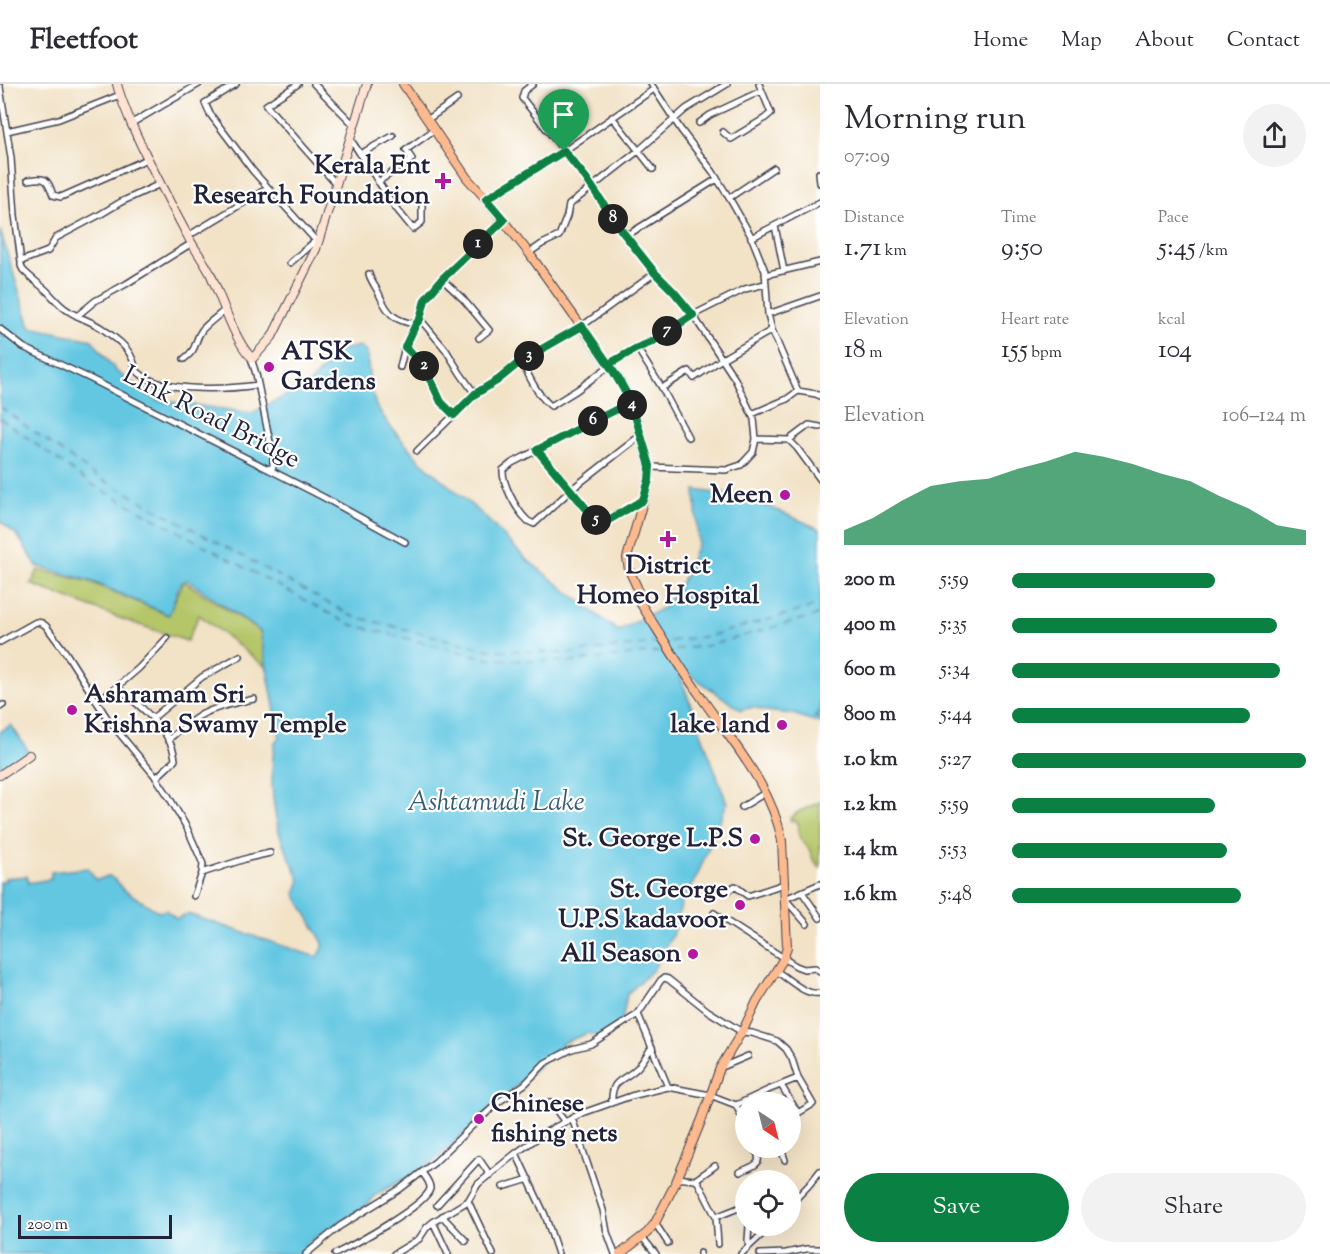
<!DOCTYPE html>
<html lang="en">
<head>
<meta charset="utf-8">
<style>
  :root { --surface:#fff; --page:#f2f2f3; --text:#2b2b33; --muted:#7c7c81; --line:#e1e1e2; --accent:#0b8043 }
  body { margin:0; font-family:"Sorts Mill Goudy",serif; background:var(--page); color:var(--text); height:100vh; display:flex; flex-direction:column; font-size:22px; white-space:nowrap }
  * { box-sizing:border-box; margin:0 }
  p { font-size:20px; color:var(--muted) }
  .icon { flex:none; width:33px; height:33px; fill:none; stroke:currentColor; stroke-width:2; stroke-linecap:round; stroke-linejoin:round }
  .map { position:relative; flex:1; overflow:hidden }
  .sheet { display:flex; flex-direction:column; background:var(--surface); width:510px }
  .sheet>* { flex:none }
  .needle { width:39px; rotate:145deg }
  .fabs { position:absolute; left:735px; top:1008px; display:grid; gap:12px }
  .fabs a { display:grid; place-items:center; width:66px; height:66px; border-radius:50%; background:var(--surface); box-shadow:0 6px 24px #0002; font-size:30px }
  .scale { position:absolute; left:18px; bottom:15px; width:154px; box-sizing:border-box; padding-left:6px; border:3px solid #22223b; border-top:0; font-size:16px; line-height:21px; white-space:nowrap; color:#22223b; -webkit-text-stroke:4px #fff; paint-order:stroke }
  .pin { position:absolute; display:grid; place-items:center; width:51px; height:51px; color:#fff; margin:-62px -26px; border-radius:50% 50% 50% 0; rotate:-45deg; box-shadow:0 0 6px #0007 }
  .pin .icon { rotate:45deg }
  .km { position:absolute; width:30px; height:30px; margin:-15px; border-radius:50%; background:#222; color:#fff; font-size:16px; line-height:30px; text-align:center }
  .round { display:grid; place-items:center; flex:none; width:63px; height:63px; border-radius:32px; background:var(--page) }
  .summary { display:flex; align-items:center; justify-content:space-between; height:102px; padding:0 24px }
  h1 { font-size:33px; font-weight:600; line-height:45px }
  .figures { display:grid; grid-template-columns:repeat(3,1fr); gap:9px; height:102px; padding:6px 24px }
  .figures div { display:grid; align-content:center }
  .figures b { font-size:26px; font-weight:600 }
  .figures small { font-size:16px; font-weight:400 }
  .figures p { font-size:16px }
  .chart { height:168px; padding:12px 24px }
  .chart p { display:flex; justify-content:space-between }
  .chart svg { width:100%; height:108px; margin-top:6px; fill:var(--accent); opacity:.7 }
  .cta { display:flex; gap:12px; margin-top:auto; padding:12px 24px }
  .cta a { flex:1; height:69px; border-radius:36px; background:var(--accent); color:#fff; font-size:24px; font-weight:600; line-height:69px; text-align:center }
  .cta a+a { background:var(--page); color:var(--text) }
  ul { padding:0 24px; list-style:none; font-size:20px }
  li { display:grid; grid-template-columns:96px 72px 1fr; align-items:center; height:45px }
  li i { height:15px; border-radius:8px; background:var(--accent) }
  header { display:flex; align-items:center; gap:36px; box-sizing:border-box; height:84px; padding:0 30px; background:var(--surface); border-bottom:2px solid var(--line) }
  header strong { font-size:28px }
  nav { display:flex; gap:33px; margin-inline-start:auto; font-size:21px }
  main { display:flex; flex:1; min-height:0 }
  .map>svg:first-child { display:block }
  .green { fill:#b5c669; stroke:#6c7452; stroke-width:1.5 }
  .water { fill:#64c7e2; stroke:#43748e; stroke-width:1.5 }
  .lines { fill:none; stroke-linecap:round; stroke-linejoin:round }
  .ferry { stroke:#395c75; stroke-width:1.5; stroke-dasharray:8 6; stroke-linecap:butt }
  .street-casing { stroke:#413f50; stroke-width:8 }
  .secondary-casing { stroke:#413f50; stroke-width:10 }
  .primary-casing { stroke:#413f50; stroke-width:10 }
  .street { stroke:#fff; stroke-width:5 }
  .secondary { stroke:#fee3d2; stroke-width:8 }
  .primary { stroke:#fcba8e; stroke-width:8 }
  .route-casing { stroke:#fff; stroke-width:12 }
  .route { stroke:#0b8043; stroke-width:8 }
  .poi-dot { fill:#b5179e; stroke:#fff; stroke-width:2 }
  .labels { text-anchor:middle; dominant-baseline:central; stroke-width:4.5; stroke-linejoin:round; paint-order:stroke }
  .poi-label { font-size:26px; font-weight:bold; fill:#22223b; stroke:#fff; text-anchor:end }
  .street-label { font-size:26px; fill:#22223b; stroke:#fff }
  .water-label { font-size:27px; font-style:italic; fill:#395c75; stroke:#fff }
</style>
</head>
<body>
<header>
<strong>Fleetfoot</strong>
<nav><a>Home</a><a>Map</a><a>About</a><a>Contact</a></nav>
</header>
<main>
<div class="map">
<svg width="820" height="1170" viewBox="0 0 820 1170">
  <rect width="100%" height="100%" fill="#fff"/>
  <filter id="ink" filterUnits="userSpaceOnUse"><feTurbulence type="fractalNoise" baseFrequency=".0167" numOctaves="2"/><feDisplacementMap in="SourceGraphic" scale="12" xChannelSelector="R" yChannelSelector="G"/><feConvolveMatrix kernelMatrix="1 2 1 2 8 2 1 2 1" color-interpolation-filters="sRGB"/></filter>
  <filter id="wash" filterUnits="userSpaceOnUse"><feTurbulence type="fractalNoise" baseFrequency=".008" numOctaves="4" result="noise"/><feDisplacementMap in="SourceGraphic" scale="24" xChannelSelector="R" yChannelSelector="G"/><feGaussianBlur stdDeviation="1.35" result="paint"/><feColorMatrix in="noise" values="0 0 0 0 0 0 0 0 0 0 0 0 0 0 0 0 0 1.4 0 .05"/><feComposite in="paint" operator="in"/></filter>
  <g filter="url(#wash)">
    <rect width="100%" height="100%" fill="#f2e2c6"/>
    <path class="green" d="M38,486L88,497L168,531L184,497L260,547L267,584L199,531L187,557L122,535L31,500Z
      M820,718V784L813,775L809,765L800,754L798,748L799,741L795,736L791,737L790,734L798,728Z"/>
    <path class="water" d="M0,146L30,243L92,256L116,287L156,316L252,329L309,300L341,266L360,262L367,269L370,300L376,322L390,342L419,376L482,430L526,475L618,547L665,523L685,492L698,458L695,406L749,414L820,445V639L793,630L766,627L754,623L741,626L676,581L727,719L697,792L682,818L672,852L653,886L627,910L622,937L599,953L588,949L563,959L440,1072L424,1084L375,1111L369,1120L306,1160L307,1170H0V798L5,797V794L27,792L28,799L51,795V788L88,784L96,796L109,792L117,797L122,805L159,828L166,826L176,835L188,830L316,873C321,869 324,865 323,859L295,810L300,796C293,780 284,764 279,748C272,720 270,687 275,658L280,654L260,547L188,496L181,499L179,502L169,531L93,498L37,482L18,452L0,437Z
      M11,641L29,668L0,687V648Z"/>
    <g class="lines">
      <path class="ferry" d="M0,323L96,392L352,532L490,566L570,569L662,558
        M0,334L91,400L349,540L489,575L570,578L665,567
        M670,557L709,552L820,521
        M675,566L711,561L820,530
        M814,634L820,625
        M816,634L820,633"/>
    </g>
  </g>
  <g filter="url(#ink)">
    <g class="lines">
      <g class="street-casing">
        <path id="street" d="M236,0L205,19L210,30L253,87L318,159
          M298,0L266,21L336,100
          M314,0L355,42
          M533,0L524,7L522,14L586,95L626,152L717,95
          M651,0L681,46L713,88L731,117L751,152L765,187L768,230L772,246L798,307L816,310L820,312
          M0,3L11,74L15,131L21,178
          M612,33L653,85
          M427,36L457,15
          M132,39L199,0
          M699,39L710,31L761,7
          M7,47L59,35L120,11
          M723,48L731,55L764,35L771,29L759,0
          M351,56L395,123L413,145L422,138V120
          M360,70L393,52
          M819,89L820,99
          M28,96C46,93 47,94 53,111L61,113L147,75
          M378,98L412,75L406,66L434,46
          M160,100L121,118L101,130L56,154L48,167L24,176L21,178V182L23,186C30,193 39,200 47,207C53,213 59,221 67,226C78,234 92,237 103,245C114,253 127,262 132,274C135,279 134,283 137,287C159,310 229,305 258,301
          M729,114L774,84
          M486,115L564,67L654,5
          M775,142L784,187
          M188,152L268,104
          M626,152L655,189
          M751,154L820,118
          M529,169L542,160L559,152L567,132L569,121L638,67L686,25L727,0
          M290,179L316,156
          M369,190C371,198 377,204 380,212C388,230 395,237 415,240
          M765,191L820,178
          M442,195L463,215L489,246L479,254
          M768,230L820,212
          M77,232L95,217L126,200L192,159
          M420,235L446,266L460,289L475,310
          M0,245L23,263L91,295L323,413L405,458
          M405,263L423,280L441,318L454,331L475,310L498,296L521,277L582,242L655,189L674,208L693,231L735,295L754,335L756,355L753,368L741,381L726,386L650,383
          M637,264L662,304L688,353
          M251,274L256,290L273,373V383L268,385
          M184,275C199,264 193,258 202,246C208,239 218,232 225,226
          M521,277C530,293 536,310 551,322L577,306L604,286L609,280L637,264L657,255L693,231L745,205L765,200
          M400,283L405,263L415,240L420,235L425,216L442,195L504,136
          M662,304L689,287L694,294L722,275L772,246
          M631,318L512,379L503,386C502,399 516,425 526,435C528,438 531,438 534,440L572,405L641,351
          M752,330L787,315L798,307
          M756,355L789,356L797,364L820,395
          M789,356L809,341L820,343
          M537,366L600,440L643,416
          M417,367L454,331
          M0,558L36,538L42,539L46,542L66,569L109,637L155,692L169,713L187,744L203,780L202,789L194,812
          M117,603C138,620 173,647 175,676L156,694
          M96,617L117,603L139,584L167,554
          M0,623L3,621
          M153,634L202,593L240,572
          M168,656C178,647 188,639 199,632C215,623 235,619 254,615
          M742,723L765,709
          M202,789L248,774L270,769
          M728,807L735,802L748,812L784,800
          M802,808L820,834
          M714,829L796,882L804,885L815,884L820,887
          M807,840L785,815L820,800
          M776,887C788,894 805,912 820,909
          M638,930L668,1003
          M722,983L748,972
          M550,1018L565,1038
          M612,1018C611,994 623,998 637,984C643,978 647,970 652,963
          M736,1021L768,1006L798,994
          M572,1034L603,1126L607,1148L615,1170
          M781,1064L785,1076
          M516,1069L545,1131L558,1170
          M740,1088C754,1081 764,1082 755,1064
          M677,1094L695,1096L698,1098L716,1133L746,1121
          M695,1096L715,1082
          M503,1103L529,1095
          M468,1117L493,1170
          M437,1121L479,1075L490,1091
          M790,1121L809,1101L820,1087
          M442,1132L466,1157
          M716,1133L718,1160
          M433,1138L448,1170
          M655,1139L668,1159
          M642,1153L656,1170
          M749,1162L748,1156L749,1142
          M700,1169V1170
          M306,1170L340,1142L400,1105L435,1078L472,1042L500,1017L525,1000L545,979L572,965L591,960L638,930L661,896L664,894L668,895L708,927L742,948L752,949L777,957L786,965L792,975L798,994L813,1020L798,1029L781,1001
          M335,1170C353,1161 425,1122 430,1105C431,1099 425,1093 422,1088
          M394,1170L419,1155L427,1143L433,1138L468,1117L478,1100L516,1069L546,1048L580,1030L631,1012L668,1003L710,1011L736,1021L746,1042
          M741,1170L771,1142
          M760,1170L786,1169L806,1165H820"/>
      </g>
      <g class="secondary-casing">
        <path id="secondary" d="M117,0C120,13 126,26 131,39C149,80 170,119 191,158C197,168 204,178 210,189C219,208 237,264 253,274L272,253L316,165L367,0
          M0,691L29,671"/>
      </g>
      <g class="primary-casing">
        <path id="primary" d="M403,0L467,94L486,115L529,169L618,294L631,318L650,383L649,396L627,474L629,486L637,503L639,517C659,548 678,580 699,610C730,656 772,701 782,757L787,863L784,874L757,917L744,944L720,984L702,1035L676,1098L655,1139L647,1149L620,1170"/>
      </g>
      <use href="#street" class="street"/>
      <use href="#secondary" class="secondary"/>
      <use href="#primary" class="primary"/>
    </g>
  </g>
  <g class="lines" filter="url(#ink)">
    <g class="route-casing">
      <path id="route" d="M564,67L486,115L504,136L442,195L425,216L420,235L416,240L405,263L423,280L441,318L454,331L475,310L498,296L521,277L582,242L618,294L631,318L650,382L649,396L643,416L600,441L537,366L631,318L609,280L637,264L652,258L693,231L674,208L655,189L621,146L586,94L564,67"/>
    </g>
    <use href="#route" class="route"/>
  </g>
  <g class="poi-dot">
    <path d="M440 88h6v6h6v6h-6v6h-6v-6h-6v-6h6z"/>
    <circle cx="269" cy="283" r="6"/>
    <circle cx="785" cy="411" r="6"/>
    <path d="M665 446h6v6h6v6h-6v6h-6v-6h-6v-6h6z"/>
    <circle cx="72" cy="626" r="6"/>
    <circle cx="782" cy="641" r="6"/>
    <circle cx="755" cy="755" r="6"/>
    <circle cx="740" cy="821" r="6"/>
    <circle cx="693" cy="870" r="6"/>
    <circle cx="479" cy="1035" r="6"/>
  </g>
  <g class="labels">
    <g class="poi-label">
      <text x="430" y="82">Kerala Ent<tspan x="430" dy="30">Research Foundation</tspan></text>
      <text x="281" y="268" text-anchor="start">ATSK<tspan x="281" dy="30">Gardens</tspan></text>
      <text x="773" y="411">Meen</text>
      <text x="668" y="482" text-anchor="middle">District<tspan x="668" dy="30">Homeo Hospital</tspan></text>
      <text x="84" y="611" text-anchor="start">Ashramam Sri<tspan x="84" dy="30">Krishna Swamy Temple</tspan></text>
      <text x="770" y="641">lake land</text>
      <text x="743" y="755">St. George L.P.S</text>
      <text x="728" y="806">St. George<tspan x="728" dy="30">U.P.S kadavoor</tspan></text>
      <text x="681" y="870">All Season</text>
      <text x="491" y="1020" text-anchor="start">Chinese<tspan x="491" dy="30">fishing nets</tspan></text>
    </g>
    <g class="street-label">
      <text transform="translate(211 334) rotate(27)">Link Road Bridge</text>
    </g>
    <g class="water-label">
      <text x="496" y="719">Ashtamudi Lake</text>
    </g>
  </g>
</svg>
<div class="fabs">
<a><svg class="needle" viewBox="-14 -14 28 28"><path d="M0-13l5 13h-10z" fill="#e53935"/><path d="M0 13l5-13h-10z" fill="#7c7c81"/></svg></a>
<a><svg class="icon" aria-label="locate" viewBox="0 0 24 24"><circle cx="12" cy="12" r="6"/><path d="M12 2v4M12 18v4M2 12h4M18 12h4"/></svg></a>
</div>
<div class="scale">200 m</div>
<div class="pin" style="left:564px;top:67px;background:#1e9e55"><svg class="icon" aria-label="arrive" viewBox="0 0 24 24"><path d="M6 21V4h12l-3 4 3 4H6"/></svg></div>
<b class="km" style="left:478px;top:160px">1</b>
<b class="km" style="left:424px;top:282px">2</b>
<b class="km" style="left:529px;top:272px">3</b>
<b class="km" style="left:632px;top:321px">4</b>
<b class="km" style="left:596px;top:436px">5</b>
<b class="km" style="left:593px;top:337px">6</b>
<b class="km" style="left:667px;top:247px">7</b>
<b class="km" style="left:613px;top:135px">8</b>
</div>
<section class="sheet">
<div class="summary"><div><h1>Morning run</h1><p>07:09</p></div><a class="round"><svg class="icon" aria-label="share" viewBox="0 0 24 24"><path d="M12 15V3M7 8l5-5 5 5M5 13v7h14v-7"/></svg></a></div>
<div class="figures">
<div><p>Distance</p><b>1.71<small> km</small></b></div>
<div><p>Time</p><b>9:50</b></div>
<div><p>Pace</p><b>5:45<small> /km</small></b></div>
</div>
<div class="figures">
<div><p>Elevation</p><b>18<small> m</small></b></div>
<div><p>Heart rate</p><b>155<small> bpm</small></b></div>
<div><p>kcal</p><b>104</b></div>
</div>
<div class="chart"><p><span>Elevation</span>106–124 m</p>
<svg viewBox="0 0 160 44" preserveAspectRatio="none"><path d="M0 44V38L10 33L20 26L30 20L40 18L50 17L60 13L70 10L80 6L90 8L100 11L110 15L120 18L130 24L140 29L150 36L160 38V44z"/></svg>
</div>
<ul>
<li><b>200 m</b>5:59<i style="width:69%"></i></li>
<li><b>400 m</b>5:35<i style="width:90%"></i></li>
<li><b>600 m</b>5:34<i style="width:91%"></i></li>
<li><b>800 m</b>5:44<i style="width:81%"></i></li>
<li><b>1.0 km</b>5:27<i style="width:100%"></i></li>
<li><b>1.2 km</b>5:59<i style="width:69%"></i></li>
<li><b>1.4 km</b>5:53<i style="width:73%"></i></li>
<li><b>1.6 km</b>5:48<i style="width:78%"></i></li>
</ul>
<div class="cta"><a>Save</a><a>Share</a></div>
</section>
</main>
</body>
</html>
